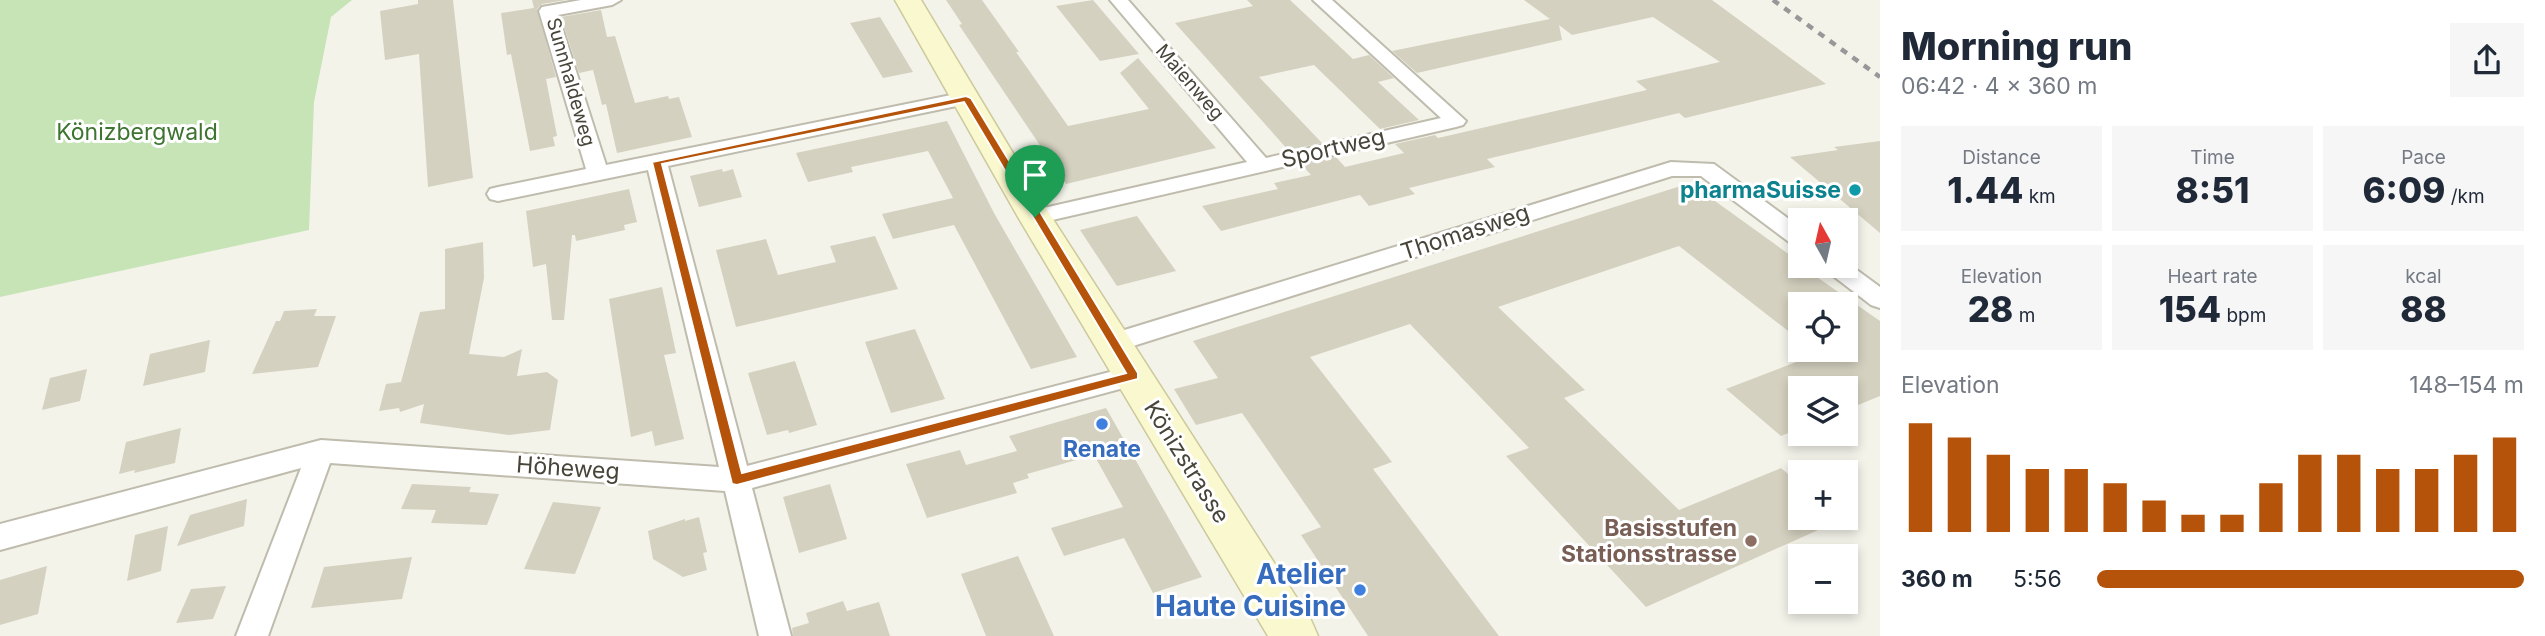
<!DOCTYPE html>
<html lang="en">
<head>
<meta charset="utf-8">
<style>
  :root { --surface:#fff; --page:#f6f6f7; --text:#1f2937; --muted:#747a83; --accent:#b45309 }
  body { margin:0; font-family:Inter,sans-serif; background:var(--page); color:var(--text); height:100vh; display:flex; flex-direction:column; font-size:26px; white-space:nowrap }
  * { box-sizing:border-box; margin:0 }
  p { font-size:23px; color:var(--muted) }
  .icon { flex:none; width:38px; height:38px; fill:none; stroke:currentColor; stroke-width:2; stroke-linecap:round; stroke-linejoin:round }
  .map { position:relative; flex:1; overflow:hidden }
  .panel { display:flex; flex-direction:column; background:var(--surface); width:665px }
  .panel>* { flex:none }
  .needle { width:46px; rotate:352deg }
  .tools { position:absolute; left:1788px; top:208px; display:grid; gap:14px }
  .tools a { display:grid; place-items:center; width:70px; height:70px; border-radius:0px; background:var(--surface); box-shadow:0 4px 10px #0003; font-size:35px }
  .pin { position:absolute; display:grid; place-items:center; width:60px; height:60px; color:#fff; margin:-72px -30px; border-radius:50% 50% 50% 0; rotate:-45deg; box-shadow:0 0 7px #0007 }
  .pin .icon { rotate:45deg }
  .round { display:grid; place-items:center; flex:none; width:74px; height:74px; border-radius:0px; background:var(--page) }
  .headline { display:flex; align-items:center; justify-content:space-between; height:119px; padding:0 21px }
  h1 { font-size:38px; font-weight:800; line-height:52px }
  .metrics { display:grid; grid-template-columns:repeat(3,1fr); gap:10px; height:119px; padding:7px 21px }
  .metrics div { display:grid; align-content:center; border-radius:0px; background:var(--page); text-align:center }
  .metrics b { font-size:35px; font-weight:800 }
  .metrics small { font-size:19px; font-weight:400 }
  .metrics p { font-size:19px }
  .chart { height:196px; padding:14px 21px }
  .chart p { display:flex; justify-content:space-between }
  .chart svg { width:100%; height:126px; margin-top:7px; stroke:var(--accent); stroke-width:6 }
  ul { padding:0 21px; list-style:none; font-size:23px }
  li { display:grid; grid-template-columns:112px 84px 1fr; align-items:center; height:52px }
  li i { height:18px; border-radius:9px; background:var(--accent) }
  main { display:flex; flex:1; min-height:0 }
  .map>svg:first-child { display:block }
  .green { fill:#c7e4b7 }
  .building { fill:#d4d1c0 }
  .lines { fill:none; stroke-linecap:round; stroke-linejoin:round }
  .minor-casing { stroke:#bfbcad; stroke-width:4 }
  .secondary-casing { stroke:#ccc99c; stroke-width:3 }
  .minor { fill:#fff; fill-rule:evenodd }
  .secondary { fill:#faf8ce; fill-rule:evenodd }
  .rail { stroke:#989898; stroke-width:4.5; stroke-dasharray:7 7; stroke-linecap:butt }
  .route { fill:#b45309; stroke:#fff; stroke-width:2; fill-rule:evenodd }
  .culture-dot { fill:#0f9aa8; stroke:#fff; stroke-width:2.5 }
  .shop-dot { fill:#3f7fe0; stroke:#fff; stroke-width:2.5 }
  .education-dot { fill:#8d6e63; stroke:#fff; stroke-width:2.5 }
  .labels { text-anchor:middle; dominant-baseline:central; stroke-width:6; stroke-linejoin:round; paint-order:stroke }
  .far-street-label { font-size:19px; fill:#474439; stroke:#fff }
  .park-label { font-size:23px; fill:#3d7530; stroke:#fff }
  .street-label { font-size:23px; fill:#474439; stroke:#fff }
  .culture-label { font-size:23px; font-weight:bold; fill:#0d838f; stroke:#fff; text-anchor:end }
  .shop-label { font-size:23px; font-weight:bold; fill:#366cbe; stroke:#fff }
  .education-label { font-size:23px; font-weight:bold; fill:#785e54; stroke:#fff; text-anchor:end }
  .near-shop-label { font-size:28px; font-weight:bold; fill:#366cbe; stroke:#fff; text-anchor:end }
</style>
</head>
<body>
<main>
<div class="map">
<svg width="1880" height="636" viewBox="0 0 1880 636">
  <rect width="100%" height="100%" fill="#f4f3ea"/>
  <path class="green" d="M0,0H352L331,17L314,102L309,230L0,297Z"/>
  <path class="building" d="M418,0H453L473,178L428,187L419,54L385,60L380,11L418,4Z
    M532,0H566L542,4L537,9L556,77L546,79L557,136L553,137L555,146L530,151L511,54L507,55L501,13L534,8Z
    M946,0H982L1019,52H1016L1068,126L1149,109L1120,73L1138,58L1216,148L1066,184L959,25L962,24Z
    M1093,0L1139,54L1100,61L1056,6Z
    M1247,0H1290L1353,59L1369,55L1394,78L1378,82L1419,120L1380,129L1314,65L1259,77L1322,143L1288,150L1175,23L1253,6Z
    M1524,0H1712L1826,84L1685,118L1679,113L1487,159L1495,167L1409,188L1415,194L1369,206L1360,195L1221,231L1202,206L1278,189L1274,183L1311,175L1302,165L1336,157L1345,167L1404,153L1395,144L1435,135L1438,138L1647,90L1636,81L1720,62L1653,17L1572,35L1559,25L1562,40L1417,73L1392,51L1550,19Z
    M601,10L607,37L615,36L635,103L668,96L669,99L679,97L692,137L617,153L606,104L602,105L593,70L579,73L561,17Z
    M880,17L913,72L883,78L850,23Z
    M947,121L994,213L1077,357L1031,369L954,225L893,239L882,214L953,198L928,151L851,167L853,172L808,182L796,153Z
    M1880,141V233L1790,157L1838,150L1834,147Z
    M722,169L723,172L733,169L742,197L699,207L690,176Z
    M1690,183L1801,263V266L1880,321V396L1846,410V388H1801V428L1781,436L1726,389L1817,354L1813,350H1846V304H1801V341L1679,246L1498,307L1585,390L1564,398L1679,510L1781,468L1801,485V518H1845L1646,607L1506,456L1529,448L1410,324L1310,357L1392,462L1373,469L1499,636H1368L1301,535L1321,527L1242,413L1196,425L1174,389L1218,378L1193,341Z
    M629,189L637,222L624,225L625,230L576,241L575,235H572L564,320H552L546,264L533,267L526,211Z
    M1137,216L1176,271L1117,286L1080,230Z
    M875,236L898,289L736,327L716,250L766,239L778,275L836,262L830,246Z
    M483,242L484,278L469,354L504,357L522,349L517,376L547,372L558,380L550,430L509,435L420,423L424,404L400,412L399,408L379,411L386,384L401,382L420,312L445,309V249Z
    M662,287L676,353L664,355L684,439L655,446L652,431L631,437L609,299Z
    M317,309L314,316H336L318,367L252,374L276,321H280L284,311Z
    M915,329L945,399L891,413L865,342Z
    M210,340L205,372L143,386L150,354Z
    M795,361L817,425L789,433L788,430L767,435L748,373Z
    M87,369L80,401L42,410L50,378Z
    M1106,408L1202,577L1153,593L1124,538L1064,556L1051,528L1123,507L1094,455L1027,474L1029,478L1013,483L1017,493L927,518L906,464L960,450L966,465L1017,451L1009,436Z
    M181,428L175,463L134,473L135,470L119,474L126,442Z
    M412,484L471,487L469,492L499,494L487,525L431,523L436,510L401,509Z
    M830,484L847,539L799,553L783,497Z
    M247,499L244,526L177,546L190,515Z
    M553,502L601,507L575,574L524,569Z
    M699,517L707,552L703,553L707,570L683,577L653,559L648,531L685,519V521Z
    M168,526L161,571L127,581L135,535Z
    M1018,556L1054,636H986L961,574Z
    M412,557L402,599L311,608L324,567Z
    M47,566L38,614L0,625V580Z
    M226,586L213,619L176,623L191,589Z
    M843,601L847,611L879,602L890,636H793L792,628L809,623L806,613Z"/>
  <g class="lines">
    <g class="minor-casing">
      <path id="minor" d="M581,0H621L612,5L558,15L606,165L966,92L976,98L966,104L668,166L747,466L1133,366L1142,369L1146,376L1142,383L752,488L791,636H759L725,491L330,463L268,636H236L301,468L0,550V524L321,440L719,467L648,170L498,201L490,199L487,194L490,189L498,187L586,169L539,11L542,7Z
        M1110,0H1128L1266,158L1441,118L1313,0H1332L1466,121L1463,125L1456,127L1035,224L1027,222L1024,217L1027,212L1035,210L1247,162Z
        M1671,162L1714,164L1801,228V248L1793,245L1701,176H1672L1114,352L1105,350L1101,343L1105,336Z
        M1846,262L1880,287V308L1871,305L1828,272L1824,266H1846Z"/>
    </g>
    <g class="secondary-casing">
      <path id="secondary" d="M895,0H921L1049,213L1311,620L1318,636H1268L1018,217Z"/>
    </g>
    <use href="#minor" class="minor"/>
    <use href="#secondary" class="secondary"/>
    <path class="rail" d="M1773,0L1880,77"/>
  </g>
  <path class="route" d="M966,96L971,98L1138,373V379L737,485L732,484L652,162ZM964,102L1126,373L742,473L662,164Z"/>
  <circle class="culture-dot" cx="1855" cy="190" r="7"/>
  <g class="shop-dot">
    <circle cx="1102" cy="424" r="7"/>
    <circle cx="1360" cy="590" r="7"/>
  </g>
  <circle class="education-dot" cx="1751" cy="541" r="7"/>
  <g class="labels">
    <g class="far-street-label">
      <text transform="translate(571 82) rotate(74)">Sunnhaldeweg</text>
      <text transform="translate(1190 82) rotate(49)">Maienweg</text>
    </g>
    <g class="park-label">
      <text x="137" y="132">Könizbergwald</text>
    </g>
    <g class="street-label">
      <text transform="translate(1333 148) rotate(-13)">Sportweg</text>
      <text transform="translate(1465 232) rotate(-18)">Thomasweg</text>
      <text transform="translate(1187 462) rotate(58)">Könizstrasse</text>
      <text transform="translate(568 468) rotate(4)">Höheweg</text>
    </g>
    <g class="culture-label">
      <text x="1841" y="190">pharmaSuisse</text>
    </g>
    <g class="shop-label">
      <text x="1102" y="449">Renate</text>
    </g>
    <g class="education-label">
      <text x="1737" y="528">Basisstufen<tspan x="1737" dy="26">Stationsstrasse</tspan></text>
    </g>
    <g class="near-shop-label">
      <text x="1346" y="574">Atelier<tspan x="1346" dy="32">Haute Cuisine</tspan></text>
    </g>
  </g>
</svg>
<div class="tools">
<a><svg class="needle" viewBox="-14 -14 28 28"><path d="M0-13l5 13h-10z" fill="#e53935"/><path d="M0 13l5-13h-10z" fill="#747a83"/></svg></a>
<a><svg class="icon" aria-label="locate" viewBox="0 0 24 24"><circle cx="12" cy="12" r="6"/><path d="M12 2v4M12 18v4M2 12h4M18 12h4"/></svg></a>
<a><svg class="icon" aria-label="layers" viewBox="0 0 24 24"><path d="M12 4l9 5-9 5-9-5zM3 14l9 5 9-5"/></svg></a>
<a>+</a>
<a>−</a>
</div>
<div class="pin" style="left:1035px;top:217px;background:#1e9e55"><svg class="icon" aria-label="arrive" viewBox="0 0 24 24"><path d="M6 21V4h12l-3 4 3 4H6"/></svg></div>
</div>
<section class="panel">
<div class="headline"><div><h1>Morning run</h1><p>06:42 · 4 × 360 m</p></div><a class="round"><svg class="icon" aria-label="share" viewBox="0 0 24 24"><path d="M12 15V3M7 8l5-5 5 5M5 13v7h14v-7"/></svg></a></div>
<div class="metrics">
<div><p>Distance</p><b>1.44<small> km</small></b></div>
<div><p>Time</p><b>8:51</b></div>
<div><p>Pace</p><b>6:09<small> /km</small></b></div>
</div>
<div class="metrics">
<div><p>Elevation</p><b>28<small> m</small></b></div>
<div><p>Heart rate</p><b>154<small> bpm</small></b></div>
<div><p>kcal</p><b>88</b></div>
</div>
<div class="chart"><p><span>Elevation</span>148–154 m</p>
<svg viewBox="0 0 160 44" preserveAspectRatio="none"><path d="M5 44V6M15 44V11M25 44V17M35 44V22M45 44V22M55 44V27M65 44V33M75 44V38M85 44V38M95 44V27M105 44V17M115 44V17M125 44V22M135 44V22M145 44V17M155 44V11"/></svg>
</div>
<ul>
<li><b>360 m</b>5:56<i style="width:100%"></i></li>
</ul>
</section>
</main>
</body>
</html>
